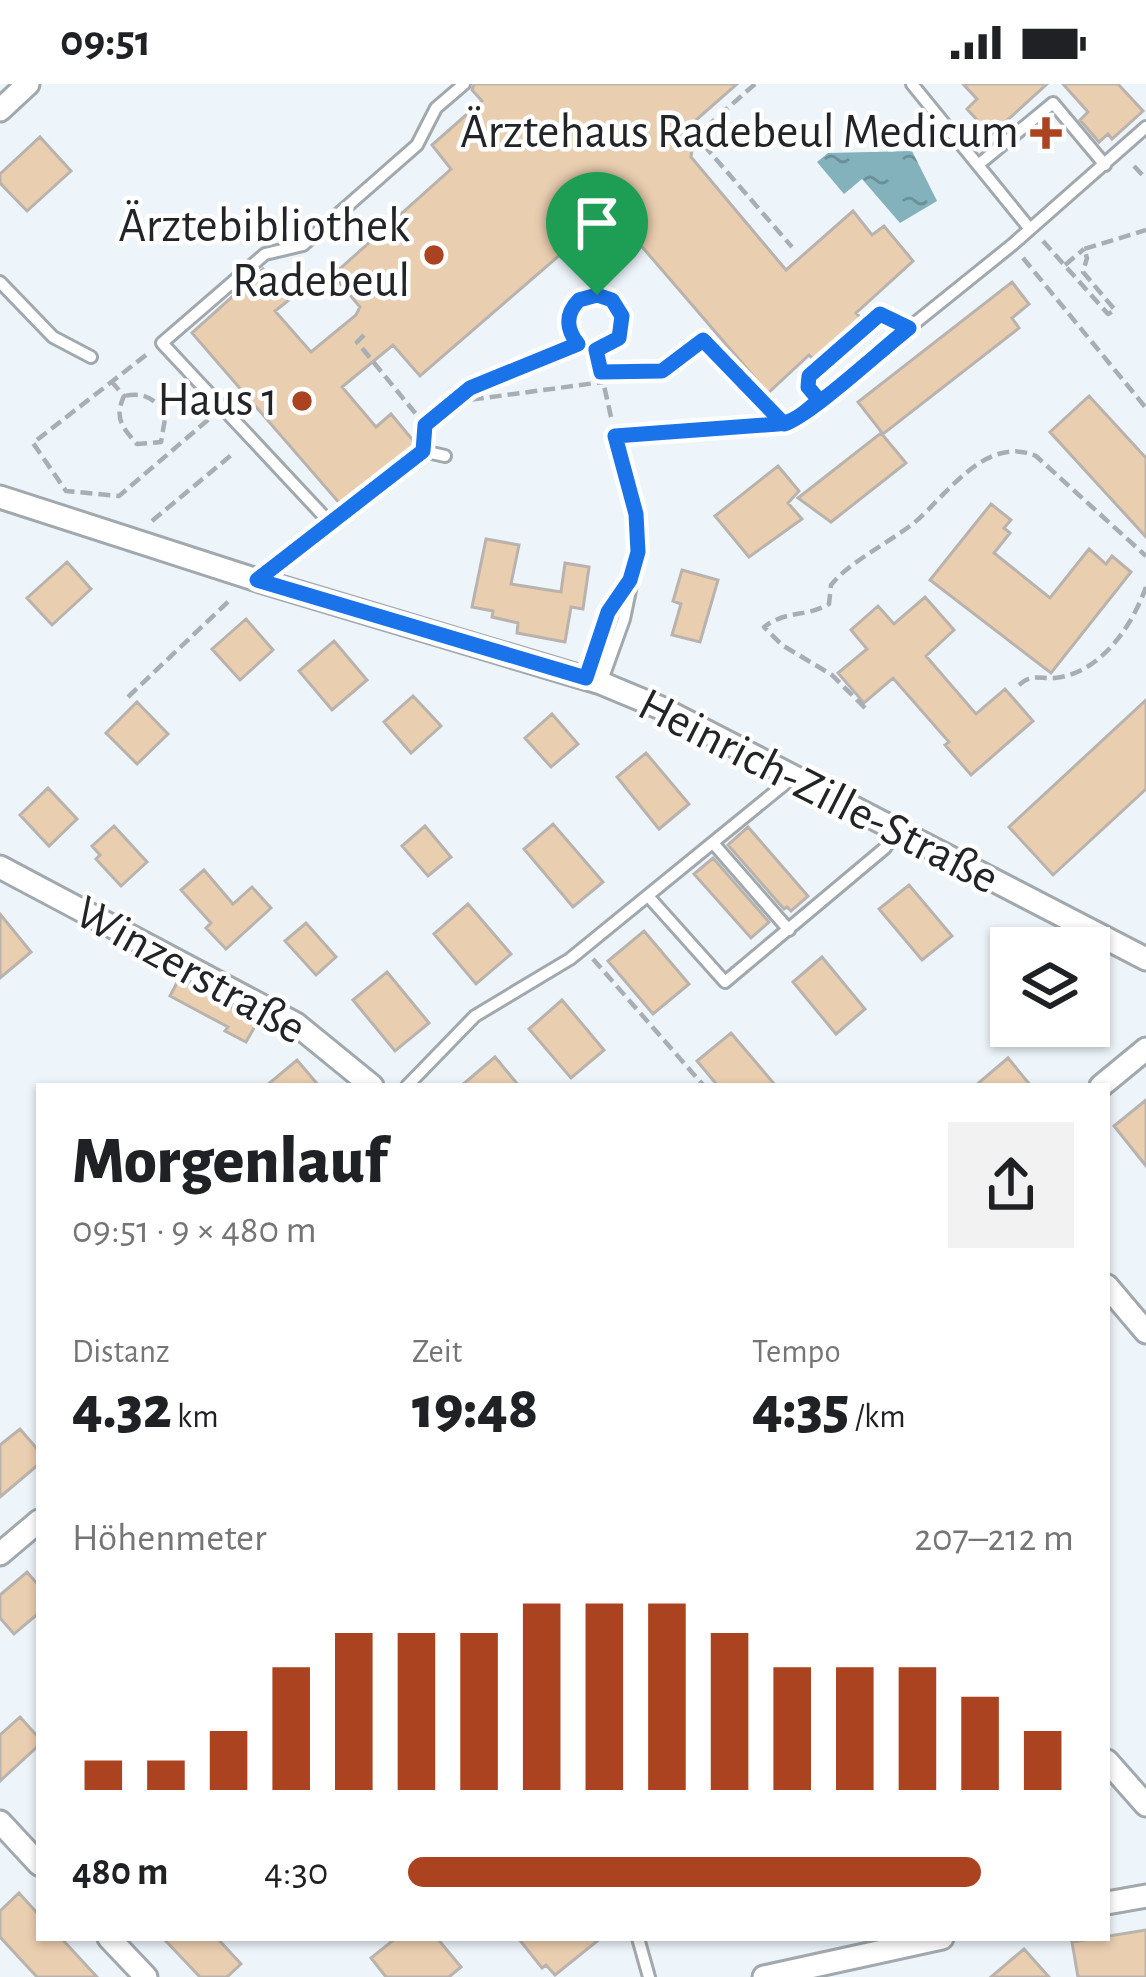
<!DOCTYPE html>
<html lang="de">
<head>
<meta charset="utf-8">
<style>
  :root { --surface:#fff; --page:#f2f2f2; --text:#202124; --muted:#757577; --accent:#ab4321 }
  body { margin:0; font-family:"Alegreya Sans",sans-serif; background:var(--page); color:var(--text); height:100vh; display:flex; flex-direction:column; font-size:45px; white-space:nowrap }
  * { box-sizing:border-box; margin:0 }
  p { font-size:39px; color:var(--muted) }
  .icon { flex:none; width:66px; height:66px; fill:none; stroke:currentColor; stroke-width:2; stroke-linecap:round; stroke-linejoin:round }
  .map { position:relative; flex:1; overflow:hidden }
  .side { position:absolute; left:36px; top:999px; width:1074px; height:858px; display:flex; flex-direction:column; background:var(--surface); border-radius:0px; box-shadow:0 3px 9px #0004 }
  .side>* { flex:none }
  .tools { position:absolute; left:990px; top:843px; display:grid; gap:24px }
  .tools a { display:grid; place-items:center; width:120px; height:120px; border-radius:0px; background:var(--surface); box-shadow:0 3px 9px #0004; font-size:60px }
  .pin { position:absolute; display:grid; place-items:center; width:102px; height:102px; color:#fff; margin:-123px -51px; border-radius:50% 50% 50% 0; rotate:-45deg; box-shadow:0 0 12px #0007 }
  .pin .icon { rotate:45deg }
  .round { display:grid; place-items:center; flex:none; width:126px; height:126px; border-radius:0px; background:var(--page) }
  .head { display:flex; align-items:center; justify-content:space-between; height:204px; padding:0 36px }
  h1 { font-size:66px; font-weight:800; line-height:90px }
  .stats { display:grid; grid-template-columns:repeat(3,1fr); gap:18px; height:204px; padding:12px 36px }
  .stats div { display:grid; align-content:center }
  .stats b { font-size:60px; font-weight:800 }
  .stats small { font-size:33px; font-weight:400 }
  .stats p { font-size:33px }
  .chart { height:336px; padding:24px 36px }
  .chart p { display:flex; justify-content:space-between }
  .chart svg { width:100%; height:216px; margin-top:12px; stroke:var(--accent); stroke-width:6 }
  ul { padding:0 36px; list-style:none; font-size:39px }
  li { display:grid; grid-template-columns:192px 144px 1fr; align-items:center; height:90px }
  li i { height:30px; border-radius:15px; background:var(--accent) }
  .status { display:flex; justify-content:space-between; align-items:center; height:84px; padding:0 60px; background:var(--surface); direction:ltr }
  .status svg { height:33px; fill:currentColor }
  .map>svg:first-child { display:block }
  .water { fill:url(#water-ripples) }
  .building { fill:#eaceb0; stroke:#bab3ad; stroke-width:3 }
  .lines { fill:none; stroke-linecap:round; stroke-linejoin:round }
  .lane-casing { stroke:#a1a9ae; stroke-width:16 }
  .street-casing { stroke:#a1a9ae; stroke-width:27 }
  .path { stroke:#a8aeb3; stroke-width:4.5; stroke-dasharray:12 6; stroke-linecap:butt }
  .lane { stroke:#fff; stroke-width:10 }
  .street { stroke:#fff; stroke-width:21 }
  .route-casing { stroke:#fff; stroke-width:24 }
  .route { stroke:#1a73e8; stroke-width:15 }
  .poi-dot { fill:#ab4321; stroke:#fff; stroke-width:4.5 }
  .labels { text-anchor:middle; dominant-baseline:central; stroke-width:9; stroke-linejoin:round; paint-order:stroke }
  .poi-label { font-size:48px; fill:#222427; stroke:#fff; text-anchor:end }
  .street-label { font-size:48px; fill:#222427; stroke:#fff }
</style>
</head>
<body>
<div class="status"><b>09:51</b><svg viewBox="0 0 49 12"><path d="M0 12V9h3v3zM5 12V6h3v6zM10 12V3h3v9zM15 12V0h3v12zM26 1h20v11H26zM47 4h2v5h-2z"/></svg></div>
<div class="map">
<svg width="1146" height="1893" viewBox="0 0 1146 1893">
  <defs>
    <pattern id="water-ripples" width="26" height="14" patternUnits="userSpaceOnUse" patternTransform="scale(3)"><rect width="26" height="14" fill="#83b1bc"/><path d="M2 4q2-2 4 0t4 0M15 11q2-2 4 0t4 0" fill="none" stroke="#6b9099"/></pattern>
  </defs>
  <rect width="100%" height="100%" fill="#edf4fa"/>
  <path class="water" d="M912,67L937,117L900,139L862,95L844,110L817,78L828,69Z"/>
  <path class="building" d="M474,0H737L696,36L691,73L786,186L853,127L872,151L884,142L913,177L856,229L862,235L813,275L809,271L768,309L625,143L591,144L420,292L393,261L342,303L376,343L391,330L416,360L341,421L192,249L263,185L289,216L275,227L311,268L356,231L360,223L333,191L451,85L432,61L482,17L472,6Z
    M963,0H1047L991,51L967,25L977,15Z
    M1063,0H1118L1143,27L1112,55L1108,50L1099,58L1080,36L1088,28Z
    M40,53L71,87L27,127L0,99V90Z
    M1012,198L1029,220L1012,234L1019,244L883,350L858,318Z
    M1089,312L1146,374V453L1050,348Z
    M881,349L906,379L831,438L798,414Z
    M778,382L799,407L788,419L802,435L749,473L715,432Z
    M991,420L1011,436L1004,444L1010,449L994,469L1050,514L1089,465L1106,480L1112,472L1131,488L1051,589L930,496Z
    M486,455L519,461L511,500L561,508L565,479L589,483L583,525L571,523L565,558L517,549L518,539L492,533L493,527L472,523Z
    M67,478L91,505L52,541L27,514Z
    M682,486L718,496L700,558L672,551L681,520L673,517Z
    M925,513L954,546L926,572L976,630L1005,605L1033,637L971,691L945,661L949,658L893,594L864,619L838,589L867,565L851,546L878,522L894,540Z
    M246,535L273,566L240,596L212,565Z
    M334,557L367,596L332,626L299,587Z
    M413,612L441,642L411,669L384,638Z
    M1146,616V705L1053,791L1009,743Z
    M137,618L168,650L137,680L106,649Z
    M552,630L578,660L551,683L525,654Z
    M646,669L689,720L659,745L617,693Z
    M48,704L77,735L49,762L20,731Z
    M553,740L603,798L573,823L524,765Z
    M114,742L147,778L121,802L96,775L100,771L92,762Z
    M425,742L451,773L428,792L402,762Z
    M748,743L808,812L791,827L787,823L784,825L728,761Z
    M713,774L769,838L751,854L694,790Z
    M204,786L233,820L252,803L271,824L226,865L206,844L211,839L181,806Z
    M909,801L952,852L922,876L879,825Z
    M468,820L511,870L476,900L434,850Z
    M0,830L31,868L0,894Z
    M306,839L336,873L316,891L285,857Z
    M644,847L689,900L653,930L608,877Z
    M822,873L865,925L836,950L793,898Z
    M387,888L429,939L395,967L353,916Z
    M179,895L258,937L246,958L225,947L228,943L170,912Z
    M562,916L604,966L571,994L529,945Z
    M731,949L776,1002H718L697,977Z
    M495,973L519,1002H461Z
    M1008,974L1031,1002H975Z
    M297,976L319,1002H266Z
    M1146,1016V1082L1114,1042Z
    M20,1345L39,1367V1380L0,1413V1361Z
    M27,1488L39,1502V1529L14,1550L0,1534V1511Z
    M20,1633L39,1654V1661L0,1697V1651Z
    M19,1809L39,1831V1854H61L97,1893H37L0,1853V1827Z
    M1146,1846V1893H1078L1072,1858Z
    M163,1854H217L241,1880L227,1893H200Z
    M396,1854H437L461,1883L449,1893H386L371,1874Z
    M518,1854H601L555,1891L546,1881L542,1884Z
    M1024,1865L1049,1893H991Z"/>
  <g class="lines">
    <g class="lane-casing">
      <path id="lane" d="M912,0L1030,145
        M978,81L1053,19L1105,81
        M0,198L53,253L91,273
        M819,316L808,303L809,292L881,231L909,243
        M445,372L423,367L332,441L162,259L265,170L303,161L417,61L436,24L464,0
        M586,594L608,528L628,499
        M601,599L624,535L638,468L636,429L615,352L793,337L1012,161L1146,43
        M713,759L789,846
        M648,812L725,898L885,764L896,746
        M407,1002L475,932L570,875L792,694
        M638,1854L649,1893"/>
    </g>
    <g class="street-casing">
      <path id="street" d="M0,26L28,0
        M0,413L257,496L601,599L661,624L1146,875
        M0,783L296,940L372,1002
        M1101,1002L1146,965
        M1107,1202L1146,1248
        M0,1470L39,1437
        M1107,1677L1146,1721
        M0,1738L39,1780
        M1107,1819L1146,1812
        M109,1854L146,1893
        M764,1893L942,1854"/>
    </g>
    <path class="path" d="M755,0L696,52L792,163
      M1134,82L1146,95
      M592,144L597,210
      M1043,157L1108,230L1115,226L1083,188L1087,174L1084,165L1146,146
      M1023,174L1146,324
      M1065,181L1084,165
      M568 238a27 27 0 1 1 54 0a27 27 0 1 1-54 0Z
      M364,251L357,258L425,341
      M596,266L601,288
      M146,271L33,359L66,407L119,412L209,335
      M111,297L124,312C114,334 122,343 137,360L161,358L166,329C153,314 144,308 124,312
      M454,318L603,298
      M611,333L601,288H661L703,255L763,319
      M424,352L425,341L470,304L578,260
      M152,437L235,368
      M283,477L317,452
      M1019,601C1032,589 1040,595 1055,594C1101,589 1132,542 1146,503
      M128,613L232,514
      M865,624L832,591L782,561L764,543C789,525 804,534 829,520L831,501L838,493C861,472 889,458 914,439C946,412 986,350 1036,372L1146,472
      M593,875L704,1002"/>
    <use href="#lane" class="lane"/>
    <use href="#street" class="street"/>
  </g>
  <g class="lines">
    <g class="route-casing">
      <path id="route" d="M597,211L579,216C565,230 566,245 578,260L470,304L425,341L423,367L257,496L586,594L608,528L630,496L638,468L636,430L615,352L778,340C795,338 806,327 819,316L808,303L809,292L880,230L909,244C883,264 810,332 784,340L703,256L662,287L601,288L596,266L619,254L622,232L612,216L597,211"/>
    </g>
    <use href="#route" class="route"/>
  </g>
  <g class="poi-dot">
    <path d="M1040 31h12v12h12v12h-12v12h-12v-12h-12v-12h12z"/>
    <circle cx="434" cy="171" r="12"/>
    <circle cx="302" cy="317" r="12"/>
  </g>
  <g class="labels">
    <g class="poi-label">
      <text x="1019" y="49">Ärztehaus Radebeul Medicum</text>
      <text x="410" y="143">Ärztebibliothek<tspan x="410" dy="55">Radebeul</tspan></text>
      <text x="278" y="317">Haus 1</text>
    </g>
    <g class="street-label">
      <text transform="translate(818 708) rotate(27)">Heinrich-Zille-Straße</text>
      <text transform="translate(190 887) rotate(29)">Winzerstraße</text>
    </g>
  </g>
</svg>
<div class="tools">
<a><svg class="icon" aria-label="layers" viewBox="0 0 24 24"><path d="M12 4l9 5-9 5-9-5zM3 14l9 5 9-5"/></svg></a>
</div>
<div class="pin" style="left:597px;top:211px;background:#1e9e55"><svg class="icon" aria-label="arrive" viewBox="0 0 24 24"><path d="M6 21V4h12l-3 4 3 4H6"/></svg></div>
<section class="side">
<div class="head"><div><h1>Morgenlauf</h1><p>09:51 · 9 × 480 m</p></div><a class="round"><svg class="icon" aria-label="share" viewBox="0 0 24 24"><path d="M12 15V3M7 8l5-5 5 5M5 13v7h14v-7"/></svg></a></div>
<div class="stats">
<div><p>Distanz</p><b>4.32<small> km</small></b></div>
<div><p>Zeit</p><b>19:48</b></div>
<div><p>Tempo</p><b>4:35<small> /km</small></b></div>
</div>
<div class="chart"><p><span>Höhenmeter</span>207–212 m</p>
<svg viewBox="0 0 160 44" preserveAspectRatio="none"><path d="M5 44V38M15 44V38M25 44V32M35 44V19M45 44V12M55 44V12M65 44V12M75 44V6M85 44V6M95 44V6M105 44V12M115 44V19M125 44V19M135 44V19M145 44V25M155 44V32"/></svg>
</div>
<ul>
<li><b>480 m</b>4:30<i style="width:86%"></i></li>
</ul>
</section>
</div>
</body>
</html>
